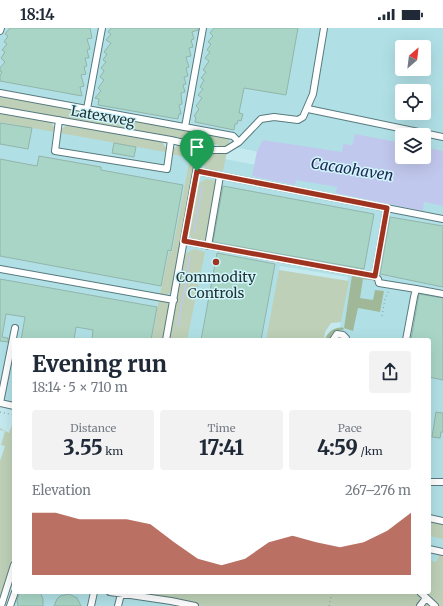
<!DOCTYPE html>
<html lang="en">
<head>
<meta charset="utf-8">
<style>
  :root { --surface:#fff; --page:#f2f2f3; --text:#1f2937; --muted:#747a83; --accent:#9e3420 }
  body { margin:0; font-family:Merriweather,serif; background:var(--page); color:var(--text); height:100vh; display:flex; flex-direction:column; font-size:15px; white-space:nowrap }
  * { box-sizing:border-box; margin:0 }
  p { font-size:13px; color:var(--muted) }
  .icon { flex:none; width:22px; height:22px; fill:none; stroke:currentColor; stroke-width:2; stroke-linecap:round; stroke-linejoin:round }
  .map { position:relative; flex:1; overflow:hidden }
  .sheet { position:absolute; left:12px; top:310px; width:419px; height:256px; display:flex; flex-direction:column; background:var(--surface); border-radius:4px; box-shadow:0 4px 16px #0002 }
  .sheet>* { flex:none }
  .needle { width:26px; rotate:28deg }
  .buttons { position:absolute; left:395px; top:12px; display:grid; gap:8px }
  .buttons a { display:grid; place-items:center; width:36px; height:36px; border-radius:4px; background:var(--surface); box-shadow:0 4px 16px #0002; font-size:20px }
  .pin { position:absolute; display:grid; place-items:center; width:34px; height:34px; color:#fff; margin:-41px -17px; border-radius:50% 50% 50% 0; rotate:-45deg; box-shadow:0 0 4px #0007 }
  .pin .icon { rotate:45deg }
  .round { display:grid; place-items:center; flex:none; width:42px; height:42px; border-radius:4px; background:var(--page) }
  .headline { display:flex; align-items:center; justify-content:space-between; height:68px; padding:0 20px }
  h1 { font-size:22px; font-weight:800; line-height:30px }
  .stats { display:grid; grid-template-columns:repeat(3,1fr); gap:6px; height:68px; padding:4px 20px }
  .stats div { display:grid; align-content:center; border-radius:4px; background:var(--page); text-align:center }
  .stats b { font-size:20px; font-weight:800 }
  .stats small { font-size:11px; font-weight:400 }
  .stats p { font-size:11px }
  .chart { height:112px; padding:8px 20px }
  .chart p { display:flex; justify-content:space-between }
  .chart svg { width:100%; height:72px; margin-top:4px; fill:var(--accent); opacity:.7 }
  .status { display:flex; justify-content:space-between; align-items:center; height:28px; padding:0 20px; background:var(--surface); direction:ltr }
  .status svg { height:11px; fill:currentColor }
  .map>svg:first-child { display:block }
  .built { fill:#b0e0e6; fill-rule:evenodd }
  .green { fill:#bed0b7 }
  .forest { fill:#a0b898 }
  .water { fill:#c1c8ed }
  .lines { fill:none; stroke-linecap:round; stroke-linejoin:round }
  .stream { stroke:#c1c8ed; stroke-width:1.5 }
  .building { fill:#a8d5c6; stroke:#93b4a9 }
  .minor-casing { stroke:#587a7f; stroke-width:8 }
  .path { stroke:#7e9a9f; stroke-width:1; stroke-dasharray:1 3; stroke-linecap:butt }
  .minor { stroke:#fff; stroke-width:6 }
  .route-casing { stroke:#fff; stroke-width:8 }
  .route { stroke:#9e3420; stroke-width:5 }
  .poi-dot { fill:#9e3420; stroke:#d1f7fd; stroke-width:1.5 }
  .labels { text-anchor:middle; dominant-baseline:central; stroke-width:3; stroke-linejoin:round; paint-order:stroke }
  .street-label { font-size:14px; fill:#253436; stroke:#d1f7fd }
  .poi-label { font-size:14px; fill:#253436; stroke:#d1f7fd }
  .water-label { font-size:15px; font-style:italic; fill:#232755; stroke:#d1f7fd }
</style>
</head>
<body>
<div class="status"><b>18:14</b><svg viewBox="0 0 49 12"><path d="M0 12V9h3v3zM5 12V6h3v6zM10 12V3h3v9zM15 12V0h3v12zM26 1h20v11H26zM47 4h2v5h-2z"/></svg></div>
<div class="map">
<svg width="443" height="578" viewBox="0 0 443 578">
  <rect width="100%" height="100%" fill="#c4eaf0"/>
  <path class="built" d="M0,0H443V126L424,123V107H402V119L343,130L259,124L0,72ZM402,19H424V41H402ZM402,63H424V85H402Z
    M0,89L251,136L443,175V495L429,493V312H338L348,249L280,238L267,312H14V381L0,378Z
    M429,497L443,500V578H8L14,564H429Z"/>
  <path class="green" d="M0,68H2L230,110L223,143L218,142L217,146L208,144L203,136C204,126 208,124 217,124L218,117L0,79Z
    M0,84L50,93L54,99V104L0,94Z
    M67,97L162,114L166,120L165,124L60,105L61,101Z
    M178,117L190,120L197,129L172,263L167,267L160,266L169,224H172L190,130L171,126L172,121Z
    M206,151L216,153L206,206L207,215L194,213L189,206L198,156Z
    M194,221L205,224L187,312H169L185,226Z
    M279,242L349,253L341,294L331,295L325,304L324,312H266Z
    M159,271L166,272L169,277L163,312H152Z
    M13,394H14V529L0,573V433L5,418L1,417L5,403L0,402V400L9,405Z
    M429,491L443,494V511L429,508Z
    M440,525H443V578H203L126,564H429V532L436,534Z"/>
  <path class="forest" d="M352,247L377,251V253L363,251L360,270L373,272L375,262L384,263L380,284L358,280L353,303L344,300L343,302C336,302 331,304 330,312H325C327,304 336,298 344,300Z"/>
  <path class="water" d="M355,106L402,115V129H424V119L443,123V178L424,174L423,183L336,165L337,159L296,152L295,157L252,148L257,123L263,112L342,124L343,116L352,117Z"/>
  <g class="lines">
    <path class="stream" d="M194,204L202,159
      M178,298L190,228"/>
  </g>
  <path class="building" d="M10,0H90L92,10L87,11L90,21L87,22L89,30H85L87,38L84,39L86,46L81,47L84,58L80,59L82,68L0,53V47L2,44L0,43V40L5,34L1,30L5,24L2,22L7,16L4,14L8,8L5,6Z
    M111,0H198V2L192,4L194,11L191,12L193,19L189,20L191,28L186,29L189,39L186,40L188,48L184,49L186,56L183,57L185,64L181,65L182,76L179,77L181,86H179L178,91L98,77L99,71L95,70L101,63L98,60L104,52L100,49L104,43L101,40L106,34L103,32L107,26L104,24L111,15L106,12L111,6L108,4Z
    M214,0H298L286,67L244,60L239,85L243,86L241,93L238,92L237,96H235L234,102L195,94L196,89L194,88L199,81L196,78L202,70L198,67L203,61L200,59L204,52L201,50L206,44L203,42L209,33L205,30L210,24L207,22L211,16L208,14L213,8L210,5Z
    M0,95L32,100L28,121L0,116Z
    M114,115L136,119L134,129L112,125Z
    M39,128L101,139V142L183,157L171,223L168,222L161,258L0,228V131L37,138Z
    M223,158L374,186L364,241L213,214Z
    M390,189L443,198V259L380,246Z
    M217,225L275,236L261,312H201Z
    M0,251L157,279L151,312L143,311V312H92L93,302L76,299L74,312H21L25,289L6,286L2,309L8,310V314L0,313Z
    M419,266L443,270V352L429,349V312H411Z
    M436,384L443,385V404H441L440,410L432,409Z
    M20,564H40L43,571V578H18L17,572Z
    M69,566L77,570L81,578H54L57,571L60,568Z"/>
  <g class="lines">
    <g class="minor-casing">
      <path id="minor" d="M0,3L1,0
        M0,65L233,108L239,114
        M87,81L102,0
        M308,81L443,109
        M0,82L171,112L197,118L200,122
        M59,92L55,123L167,141L171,112
        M185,99L203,0
        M200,122H226L239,114L261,91L274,89L298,92L303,89L313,66L324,0
        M197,143L443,191
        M184,213L375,248L387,180
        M208,218L220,148
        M0,241L174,272
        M375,248L378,251L379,255L416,261L414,269L406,312
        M416,261L443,266
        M166,312L200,122
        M333,312L337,306L343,307L346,310V312
        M0,375L15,300
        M0,375L14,378
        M429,454H443
        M429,490L443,493
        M429,521L443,524
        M110,564L171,573L195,578
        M420,564L435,578
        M1,578L14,537
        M10,578L15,564
        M91,578L94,564
        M118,578L121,566
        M420,578L426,570"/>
    </g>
    <path class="path" d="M382,288L385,271L389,262
      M0,384L14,387
      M329,578L332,564"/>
    <use href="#minor" class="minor"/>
  </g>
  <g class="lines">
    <g class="route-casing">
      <path id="route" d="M197,143L387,180L375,248L184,213Z"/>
    </g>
    <use href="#route" class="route"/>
  </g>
  <circle class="poi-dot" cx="216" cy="234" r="4"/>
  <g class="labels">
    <g class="street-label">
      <text transform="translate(103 88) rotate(10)">Latexweg</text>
    </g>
    <g class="poi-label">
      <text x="216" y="249">Commodity<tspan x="216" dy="16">Controls</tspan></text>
    </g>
    <g class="water-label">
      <text transform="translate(352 141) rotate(9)">Cacaohaven</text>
    </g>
  </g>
</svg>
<div class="buttons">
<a><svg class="needle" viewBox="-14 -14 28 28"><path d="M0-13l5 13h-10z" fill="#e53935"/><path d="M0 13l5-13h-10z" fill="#747a83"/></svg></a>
<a><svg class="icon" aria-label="locate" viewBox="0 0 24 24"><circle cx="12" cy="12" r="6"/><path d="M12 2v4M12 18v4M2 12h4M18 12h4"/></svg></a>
<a><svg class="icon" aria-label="layers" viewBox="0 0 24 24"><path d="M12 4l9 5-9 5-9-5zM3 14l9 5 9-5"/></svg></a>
</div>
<div class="pin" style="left:197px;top:143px;background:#1e9e55"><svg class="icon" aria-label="arrive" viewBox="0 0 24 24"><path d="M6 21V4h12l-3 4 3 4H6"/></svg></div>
<section class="sheet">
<div class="headline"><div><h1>Evening run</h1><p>18:14 · 5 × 710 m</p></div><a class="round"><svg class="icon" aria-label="share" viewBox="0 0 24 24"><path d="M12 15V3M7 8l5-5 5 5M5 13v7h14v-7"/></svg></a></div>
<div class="stats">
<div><p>Distance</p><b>3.55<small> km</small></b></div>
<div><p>Time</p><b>17:41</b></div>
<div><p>Pace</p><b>4:59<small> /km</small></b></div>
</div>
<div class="chart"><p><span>Elevation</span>267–276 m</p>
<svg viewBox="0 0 160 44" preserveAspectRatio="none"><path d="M0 44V6L10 6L20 10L30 10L40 10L50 13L60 24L70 34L80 38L90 34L100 24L110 20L120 24L130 27L140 24L150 17L160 6V44z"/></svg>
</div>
</section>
</div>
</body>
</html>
